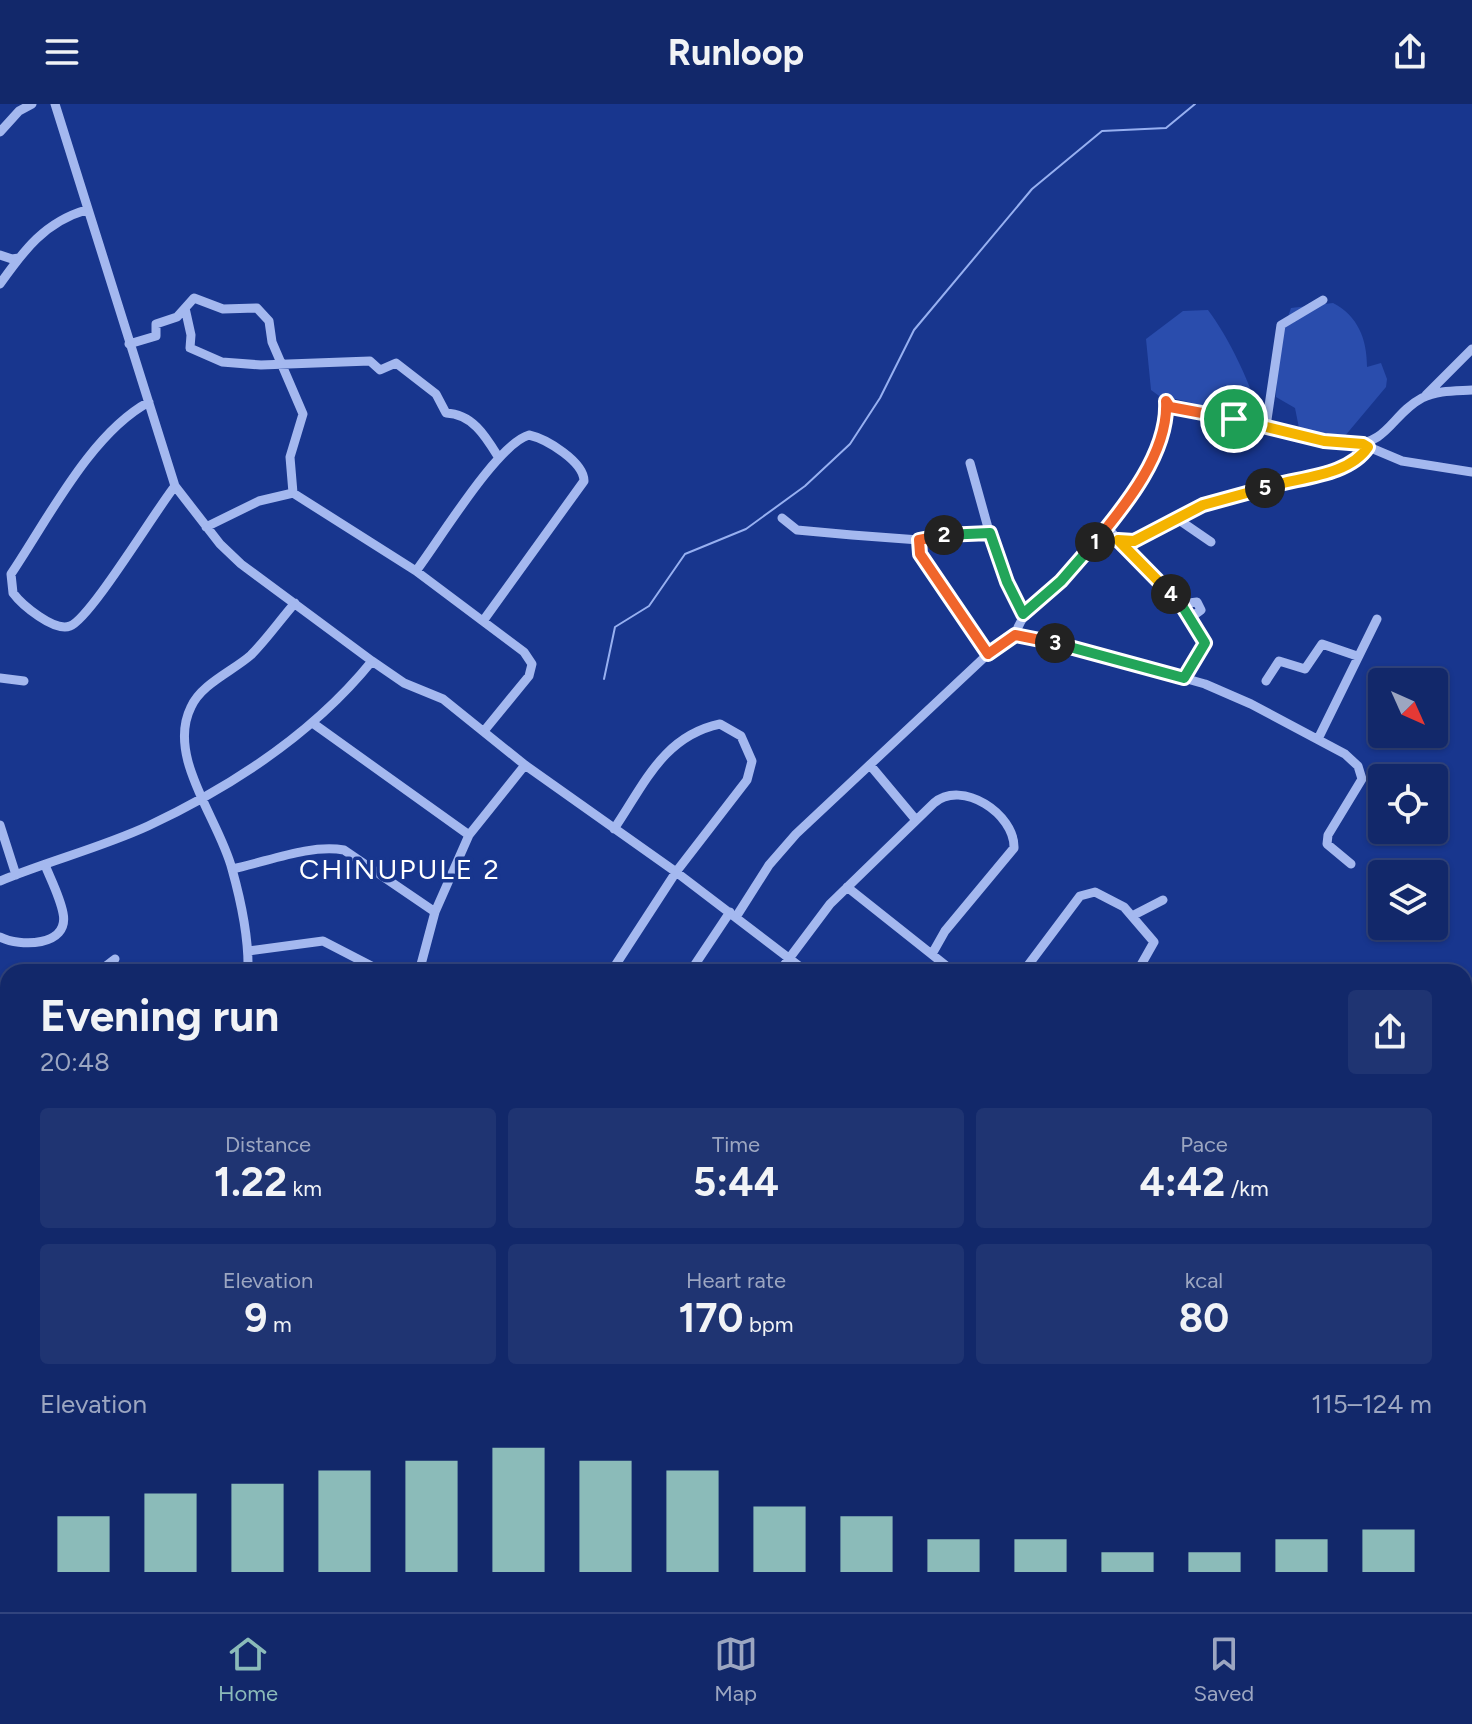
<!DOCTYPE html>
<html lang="en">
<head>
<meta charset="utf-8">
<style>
  :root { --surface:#12286a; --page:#1f3472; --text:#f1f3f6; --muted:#9ca6c1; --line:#31447e; --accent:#8bbbb9 }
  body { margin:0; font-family:Figtree,sans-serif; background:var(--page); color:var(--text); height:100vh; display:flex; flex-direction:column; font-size:30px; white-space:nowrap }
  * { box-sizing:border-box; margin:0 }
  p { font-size:26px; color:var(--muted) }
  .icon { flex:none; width:44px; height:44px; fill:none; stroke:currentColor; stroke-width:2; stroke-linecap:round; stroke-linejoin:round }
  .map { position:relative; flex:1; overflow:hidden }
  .details { position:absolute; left:0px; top:860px; width:1472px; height:648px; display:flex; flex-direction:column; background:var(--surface); border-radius:24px 24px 0 0; box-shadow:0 2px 6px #0004,0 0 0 2px var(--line) }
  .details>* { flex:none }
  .needle { width:52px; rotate:135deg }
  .tools { position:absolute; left:1368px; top:564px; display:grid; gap:16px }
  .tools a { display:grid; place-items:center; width:80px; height:80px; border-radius:8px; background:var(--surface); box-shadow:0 2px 6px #0004,0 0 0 2px var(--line); font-size:40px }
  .pin { position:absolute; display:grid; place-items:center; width:68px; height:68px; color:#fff; margin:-34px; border:4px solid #fff; border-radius:50%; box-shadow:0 2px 8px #0007 }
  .km { position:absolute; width:40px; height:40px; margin:-20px; border-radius:50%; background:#222; color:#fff; font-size:22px; line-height:40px; text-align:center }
  .round { display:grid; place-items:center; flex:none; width:84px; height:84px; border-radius:8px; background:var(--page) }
  .summary { display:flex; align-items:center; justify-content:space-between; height:136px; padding:0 40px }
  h1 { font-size:44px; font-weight:700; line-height:60px }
  .stats { display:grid; grid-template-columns:repeat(3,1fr); gap:12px; height:136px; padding:8px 40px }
  .stats div { display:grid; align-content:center; border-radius:8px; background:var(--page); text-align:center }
  .stats b { font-size:40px; font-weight:700 }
  .stats small { font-size:22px; font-weight:400 }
  .stats p { font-size:22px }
  .chart { height:224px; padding:16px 40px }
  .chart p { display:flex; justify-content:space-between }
  .chart svg { width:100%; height:144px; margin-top:8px; stroke:var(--accent); stroke-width:6 }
  header { display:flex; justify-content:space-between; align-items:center; height:104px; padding:0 40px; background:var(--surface); font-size:36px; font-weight:700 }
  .tabs { display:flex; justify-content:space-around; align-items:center; height:112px; border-top:2px solid var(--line); background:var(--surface); font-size:22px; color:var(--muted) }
  .tabs a { display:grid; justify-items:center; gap:4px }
  .tabs .selected { color:var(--accent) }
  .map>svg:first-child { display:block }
  .green { fill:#2a4dad }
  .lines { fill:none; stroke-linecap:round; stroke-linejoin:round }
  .stream { stroke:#97b0f1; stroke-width:2 }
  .minor { stroke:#a4b8ef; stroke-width:9 }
  .split-1-casing { stroke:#fff; stroke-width:16 }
  .split-2-casing { stroke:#fff; stroke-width:16 }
  .split-3-casing { stroke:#fff; stroke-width:16 }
  .split-4-casing { stroke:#fff; stroke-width:16 }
  .split-5-casing { stroke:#fff; stroke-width:16 }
  .split-6-casing { stroke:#fff; stroke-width:16 }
  .split-1 { stroke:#f0652b; stroke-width:10 }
  .split-2 { stroke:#22a559; stroke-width:10 }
  .split-3 { stroke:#f0652b; stroke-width:10 }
  .split-4 { stroke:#22a559; stroke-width:10 }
  .split-5 { stroke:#f5b400; stroke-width:10 }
  .split-6 { stroke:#f5b400; stroke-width:10 }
  .labels { text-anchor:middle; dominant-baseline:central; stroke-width:7; stroke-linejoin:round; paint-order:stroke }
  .quarter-label { font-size:28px; letter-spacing:2px; fill:#fff; stroke:#18368e }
</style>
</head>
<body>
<header><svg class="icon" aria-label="menu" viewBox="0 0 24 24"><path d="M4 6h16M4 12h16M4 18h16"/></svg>Runloop<svg class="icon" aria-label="share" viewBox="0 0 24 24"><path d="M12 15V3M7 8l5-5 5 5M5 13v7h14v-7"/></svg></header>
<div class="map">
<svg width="1472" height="1508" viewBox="0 0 1472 1508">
  <rect width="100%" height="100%" fill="#18368e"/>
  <path class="green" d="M1333,199C1358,212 1367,235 1367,263L1381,259L1387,275L1386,283L1339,339L1300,329L1295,304L1276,293L1278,243L1291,204Z
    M1208,206C1228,232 1254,285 1260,316L1176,295L1166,297L1151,286L1146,235L1183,207Z"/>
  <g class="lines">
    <path class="stream" d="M604,575L615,523L649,502L685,450L746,425L805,382L850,340L880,294L914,226L1032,85L1102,27L1166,24L1195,0"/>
    <path class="minor" d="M55,0L175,382L220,440L241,460L372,557L404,579L443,595L525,661L676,768L807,868
      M0,28L19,7L32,0
      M0,151L12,155L19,154
      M0,180C24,146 45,118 86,106
      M185,204L191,231L190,244L222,258L261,261L370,257L380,266L396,259L436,290L446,309C473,310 486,333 499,354
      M129,240L156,232V220L177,213L194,194L223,205L257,204L269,217L272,238L303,310L290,353L293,389
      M1426,291L1472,245
      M149,298C91,329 48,415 11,470L13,489C22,501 54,528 70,522C90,515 155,407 175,382
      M1266,322L1281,221L1323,196
      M1364,341L1402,357L1472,368
      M970,359L992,438L1023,510
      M782,414L797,426L852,431L919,436L959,430L990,429
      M1179,416L1211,438
      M206,423L259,397L293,389L416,467L524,548L532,560L529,572L484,627
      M1108,425L1181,500L1197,498L1201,506L1190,514L1181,500
      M919,436L920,450L988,550
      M1118,436L1134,437L1159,421L1179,416L1203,401L1288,376L1336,366L1360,355L1368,343
      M416,467C439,437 497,340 529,331C547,335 584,358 584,377L483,517
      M1015,531C1024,503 1042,496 1062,476C1101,435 1170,357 1166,297L1170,303H1183L1351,341C1389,339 1392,310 1422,294C1438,286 1455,287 1472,286
      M0,574L24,577
      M1184,574L1205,539L1190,514
      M1266,577L1279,557L1305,565L1322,540L1357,552
      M314,620L469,731
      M1318,635L1377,515
      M870,661L916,716
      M0,721L16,771
      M232,765C267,758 309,740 344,746L435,808
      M0,777C48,757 100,744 148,722C233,682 313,630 372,557
      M847,783L954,868
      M1132,812L1163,796
      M736,813L769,761L796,730L988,550L1015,531L1059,539L1205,580L1251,600L1345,650L1358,662L1362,675L1328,731L1327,740L1351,760
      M0,833C19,843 70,843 63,809C60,793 51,776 45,761
      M248,847L323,837L383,868
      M98,868L115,855
      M248,868C249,834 241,797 232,765C219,715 166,653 191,603C201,580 233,567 251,551C267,535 280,516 295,499
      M419,868L435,808L469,731L525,661
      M611,868L676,768L747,676L752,657L741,632L720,620C663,632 644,681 614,725
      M690,868L730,808
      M779,868L830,800L934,699C962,675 1015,710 1014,744L945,827L932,850
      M1023,868L1080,792L1095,788L1124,803L1154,838L1137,868
      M0,950L8,944
      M1464,978L1472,970
      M1464,1016L1467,1019
      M0,1048H8
      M1464,1196L1472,1200
      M0,1305L8,1290
      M1464,1313L1472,1301
      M0,1322L8,1327
      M0,1402L8,1387
      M1464,1455L1472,1463
      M140,1500L155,1508
      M322,1500L339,1508
      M915,1500L925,1508
      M367,1502L408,1508
      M43,1508L47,1500
      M414,1508L430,1500
      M545,1508L568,1500
      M830,1508L837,1500
      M938,1508L944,1500
      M1053,1508L1059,1500
      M1155,1508L1175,1500
      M1285,1508L1287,1500
      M1398,1508L1399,1500"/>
  </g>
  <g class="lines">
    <g class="split-1-casing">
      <path id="split-1" d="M1095,438C1125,402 1169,348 1166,297L1170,303L1234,315"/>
    </g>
    <g class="split-2-casing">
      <path id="split-2" d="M944,431L990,429L1007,478L1023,510L1061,477L1095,438"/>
    </g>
    <g class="split-3-casing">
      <path id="split-3" d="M944,431L919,436L920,450L988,550L1015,531L1055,539"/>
    </g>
    <g class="split-4-casing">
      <path id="split-4" d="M1055,539L1184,574L1205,539L1181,500L1171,490"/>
    </g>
    <g class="split-5-casing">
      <path id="split-5" d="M1171,490L1118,436L1134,437L1203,401L1265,384"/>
    </g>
    <g class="split-6-casing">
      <path id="split-6" d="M1234,315L1324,337L1363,340L1368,343C1348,373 1297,373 1265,384"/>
    </g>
    <use href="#split-1" class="split-1"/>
    <use href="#split-2" class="split-2"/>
    <use href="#split-3" class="split-3"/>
    <use href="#split-4" class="split-4"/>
    <use href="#split-5" class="split-5"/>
    <use href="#split-6" class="split-6"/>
  </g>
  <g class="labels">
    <g class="quarter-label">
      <text x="400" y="765">CHINUPULE 2</text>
    </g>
  </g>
</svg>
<div class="tools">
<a><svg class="needle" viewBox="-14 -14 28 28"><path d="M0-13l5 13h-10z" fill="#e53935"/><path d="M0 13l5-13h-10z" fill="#9ca6c1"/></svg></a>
<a><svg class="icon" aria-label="locate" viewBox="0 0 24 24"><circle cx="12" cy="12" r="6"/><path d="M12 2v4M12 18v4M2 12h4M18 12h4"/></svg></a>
<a><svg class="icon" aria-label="layers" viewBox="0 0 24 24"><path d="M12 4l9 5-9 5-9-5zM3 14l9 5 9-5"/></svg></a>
</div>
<div class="pin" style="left:1234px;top:315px;background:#1e9e55"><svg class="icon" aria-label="arrive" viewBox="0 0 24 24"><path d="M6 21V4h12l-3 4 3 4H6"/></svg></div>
<b class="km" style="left:1095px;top:438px">1</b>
<b class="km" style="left:944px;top:431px">2</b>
<b class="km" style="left:1055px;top:539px">3</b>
<b class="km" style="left:1171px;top:490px">4</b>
<b class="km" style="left:1265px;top:384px">5</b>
<section class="details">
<div class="summary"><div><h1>Evening run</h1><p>20:48</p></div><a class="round"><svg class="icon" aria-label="share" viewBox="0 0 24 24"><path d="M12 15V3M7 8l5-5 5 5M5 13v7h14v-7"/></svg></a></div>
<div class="stats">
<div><p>Distance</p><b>1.22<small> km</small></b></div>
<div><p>Time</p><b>5:44</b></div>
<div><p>Pace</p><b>4:42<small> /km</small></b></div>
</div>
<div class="stats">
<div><p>Elevation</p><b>9<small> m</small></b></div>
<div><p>Heart rate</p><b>170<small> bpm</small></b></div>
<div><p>kcal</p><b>80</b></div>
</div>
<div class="chart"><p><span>Elevation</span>115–124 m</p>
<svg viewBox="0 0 160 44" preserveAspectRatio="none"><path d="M5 44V27M15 44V20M25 44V17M35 44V13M45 44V10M55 44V6M65 44V10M75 44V13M85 44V24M95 44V27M105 44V34M115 44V34M125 44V38M135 44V38M145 44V34M155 44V31"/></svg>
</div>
</section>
</div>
<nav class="tabs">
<a class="selected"><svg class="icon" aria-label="home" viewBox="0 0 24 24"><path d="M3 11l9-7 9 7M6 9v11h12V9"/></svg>Home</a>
<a><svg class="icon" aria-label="map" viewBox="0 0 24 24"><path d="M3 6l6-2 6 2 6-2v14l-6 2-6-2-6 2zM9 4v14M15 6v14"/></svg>Map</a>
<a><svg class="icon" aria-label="saved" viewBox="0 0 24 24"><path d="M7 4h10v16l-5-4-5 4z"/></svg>Saved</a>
</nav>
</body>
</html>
